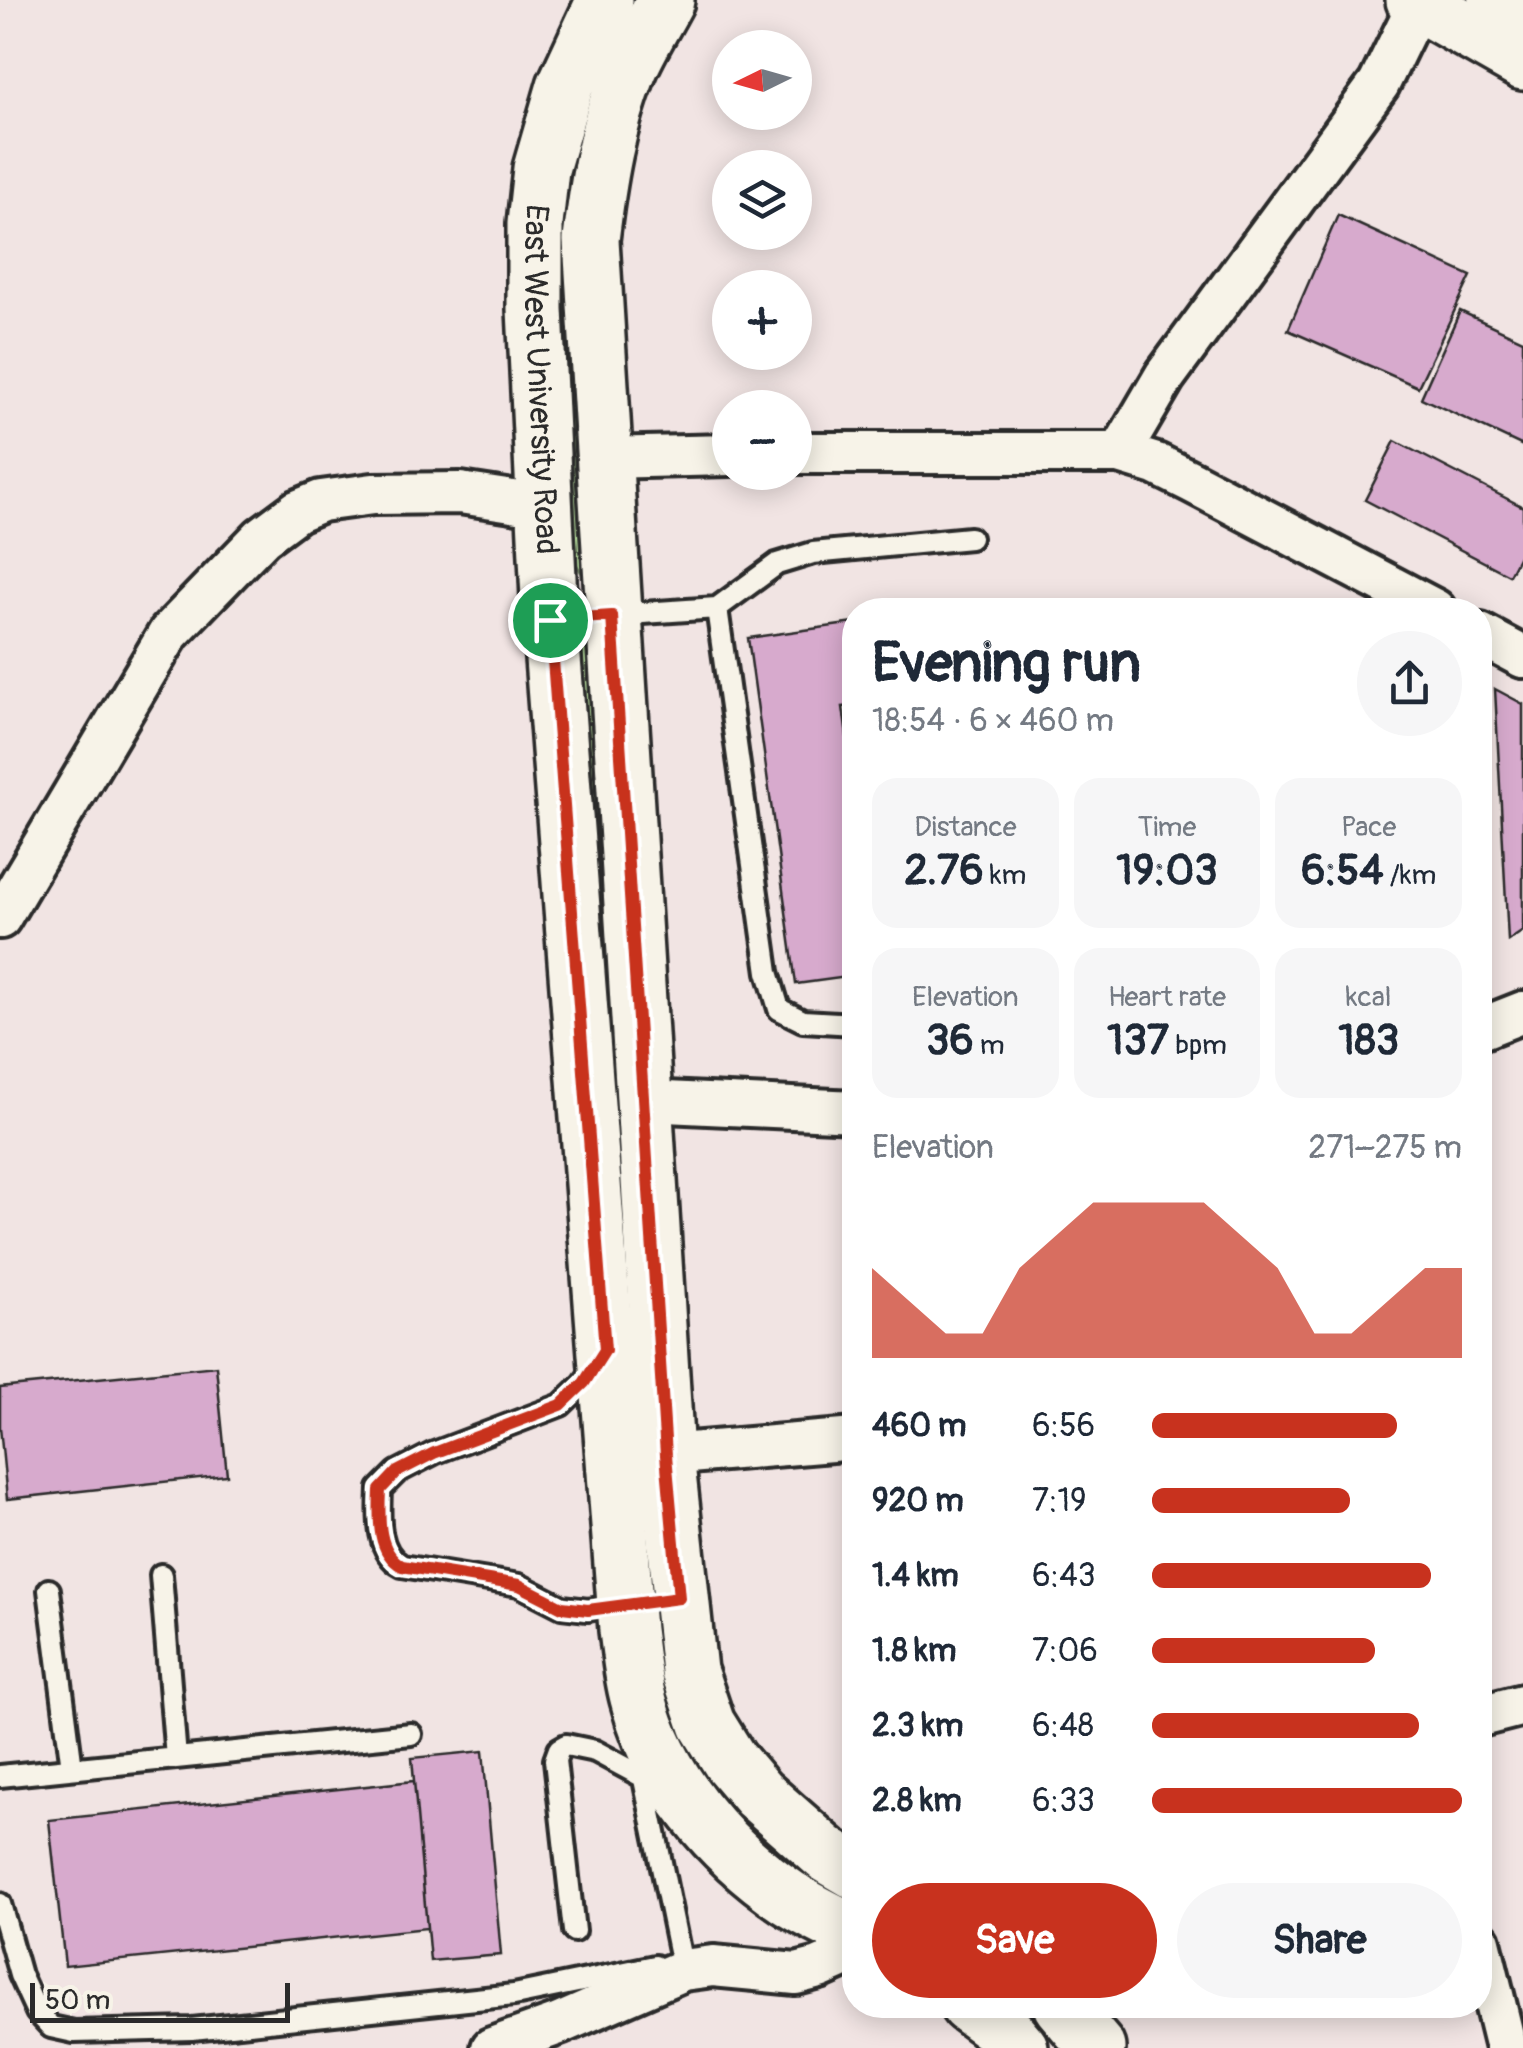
<!DOCTYPE html>
<html lang="en">
<head>
<meta charset="utf-8">
<style>
  :root { --surface:#fff; --page:#f6f6f7; --text:#1f2937; --muted:#747a83; --accent:#c8321e }
  body { margin:0; font-family:Pangolin,sans-serif; background:var(--page); color:var(--text); height:100vh; display:flex; flex-direction:column; font-size:38px; white-space:nowrap }
  * { box-sizing:border-box; margin:0 }
  p { font-size:32px; color:var(--muted) }
  .icon { flex:none; width:55px; height:55px; fill:none; stroke:currentColor; stroke-width:2; stroke-linecap:round; stroke-linejoin:round }
  .map { position:relative; flex:1; overflow:hidden }
  .sheet { position:absolute; left:842px; top:598px; width:650px; height:1420px; display:flex; flex-direction:column; background:var(--surface); border-radius:40px; box-shadow:0 5px 25px #0003 }
  .sheet>* { flex:none }
  .needle { width:65px; rotate:265deg }
  .buttons { position:absolute; left:712px; top:30px; display:grid; gap:20px }
  .buttons a { display:grid; place-items:center; width:100px; height:100px; border-radius:50%; background:var(--surface); box-shadow:0 5px 25px #0003; font-size:50px }
  .scale { position:absolute; left:30px; bottom:25px; width:260px; box-sizing:border-box; padding-left:10px; border:5px solid #2b2b2b; border-top:0; font-size:28px; line-height:35px; white-space:nowrap; color:#2b2b2b; -webkit-text-stroke:8px #f7f3e8; paint-order:stroke }
  .pin { position:absolute; display:grid; place-items:center; width:85px; height:85px; color:#fff; margin:-42px; border:5px solid #fff; border-radius:50%; box-shadow:0 2px 10px #0007 }
  .round { display:grid; place-items:center; flex:none; width:105px; height:105px; border-radius:52px; background:var(--page) }
  .head { display:flex; align-items:center; justify-content:space-between; height:170px; padding:0 30px }
  h1 { font-size:55px; font-weight:700; line-height:75px }
  .figures { display:grid; grid-template-columns:repeat(3,1fr); gap:15px; height:170px; padding:10px 30px }
  .figures div { display:grid; align-content:center; border-radius:25px; background:var(--page); text-align:center }
  .figures b { font-size:42px; font-weight:700 }
  .figures small { font-size:28px; font-weight:400 }
  .figures p { font-size:28px }
  .chart { height:280px; padding:20px 30px }
  .chart p { display:flex; justify-content:space-between }
  .chart svg { width:100%; height:180px; margin-top:10px; fill:var(--accent); opacity:.7 }
  .action { display:flex; gap:20px; margin-top:auto; padding:20px 30px }
  .action a { flex:1; height:115px; border-radius:60px; background:var(--accent); color:#fff; font-size:40px; font-weight:700; line-height:115px; text-align:center }
  .action a+a { background:var(--page); color:var(--text) }
  ul { padding:0 30px; list-style:none; font-size:32px }
  li { display:grid; grid-template-columns:160px 120px 1fr; align-items:center; height:75px }
  li i { height:25px; border-radius:12px; background:var(--accent) }
  .map>svg:first-child { display:block }
  .green { fill:#bde6a2; stroke:#748866; stroke-width:2.5 }
  .building { fill:#d7aacd; stroke:#2b2b2b; stroke-width:2.5 }
  .lines { fill:none; stroke-linecap:round; stroke-linejoin:round }
  .lane-casing { stroke:#2b2b2b; stroke-width:28 }
  .street-casing { stroke:#2b2b2b; stroke-width:48 }
  .primary-casing { stroke:#2b2b2b; stroke-width:62 }
  .lane { stroke:#f7f3e8; stroke-width:20 }
  .street { stroke:#f7f3e8; stroke-width:40 }
  .primary { stroke:#f7f3e8; stroke-width:55 }
  .route-casing { stroke:#fff; stroke-width:20 }
  .route { stroke:#c8321e; stroke-width:12 }
  .labels { text-anchor:middle; dominant-baseline:central; stroke-width:10; stroke-linejoin:round; paint-order:stroke }
  .street-label { font-size:32px; fill:#2b2b2b; stroke:#f7f3e8 }
</style>
</head>
<body>
<div class="map">
<svg width="1523" height="2048" viewBox="0 0 1523 2048">
  <rect width="100%" height="100%" fill="#f1e4e3"/>
  <filter id="ink" filterUnits="userSpaceOnUse"><feTurbulence type="fractalNoise" baseFrequency=".01" numOctaves="2"/><feDisplacementMap in="SourceGraphic" scale="20" xChannelSelector="R" yChannelSelector="G"/><feConvolveMatrix kernelMatrix="1 2 1 2 8 2 1 2 1" color-interpolation-filters="sRGB"/></filter>
  <g filter="url(#ink)">
    <path class="green" d="M626,0H652L605,103L590,573L582,574L576,563C565,423 540,258 577,121C588,80 610,39 626,0Z
      M594,627L648,1281L624,1290L577,638L582,628Z"/>
    <path class="building" d="M1338,215L1471,276L1418,387L1288,330Z
      M1460,311L1523,340V446L1421,398Z
      M1395,441L1523,507V548L1509,575L1365,500Z
      M855,623V706L843,707L855,796V976L796,984L748,638Z
      M1495,689L1523,704V931L1508,941Z
      M216,1366L227,1475L7,1499L0,1427V1388Z
      M483,1751L501,1955L430,1961L412,1758Z
      M414,1781L427,1928L65,1966L49,1820Z"/>
    <g class="lines">
      <g class="lane-casing">
        <path id="lane" d="M717,608L768,972L779,1009L803,1021L855,1024
          M554,619L717,608L777,564L813,553L970,538
          M595,1367L584,1383L561,1405L434,1453L397,1472L380,1489C379,1515 376,1552 402,1566L519,1585L562,1607L588,1610L622,1604
          M161,1575L176,1758
          M49,1590L72,1768
          M0,1776L411,1734
          M644,1779L683,1970
          M0,1904L20,1975L37,2012L51,2027L74,2032L192,2029L514,1995L655,1966
          M574,1931L555,1760L559,1749L566,1745L595,1751L662,1787"/>
      </g>
      <g class="street-casing">
        <path id="street" d="M795,453H1120L1156,464L1192,482L1435,610
          M1120,453L1165,376L1379,84L1420,0
          M602,458L730,455
          M1480,634L1523,657
          M0,918L169,633L262,537L297,511L321,501L373,494L460,493L545,506
          M1480,1029L1523,1012
          M645,1101L855,1111
          M666,1455L855,1439
          M1480,1716L1523,1705
          M1480,1942L1506,2048
          M492,2048L559,2024L683,1970L713,1966L796,1974L819,1968L855,1952"/>
      </g>
      <g class="primary-casing">
        <g id="primary">
          <path id="s1" d="M605,0L565,86L541,169L535,224V309L550,619L627,1630C630,1652 632,1676 638,1698C658,1779 720,1851 788,1897C809,1911 833,1921 855,1934"/>
          <path d="M666,0C654,23 639,46 629,70C607,124 598,182 591,240L666,1455L689,1671L707,1724L730,1761L758,1794L826,1854L855,1871"/>
          <path d="M1414,0L1523,62"/>
          <path d="M1496,0L1523,15"/>
          <path d="M968,2005L1009,2035L1020,2048"/>
          <path d="M1061,2005L1097,2048"/>
        </g>
      </g>
      <use href="#lane" class="lane"/>
      <use href="#street" class="street"/>
      <use href="#primary" class="primary"/>
    </g>
  </g>
  <g class="lines" filter="url(#ink)">
    <g class="route-casing">
      <path id="route" d="M612,616L666,1455L679,1598L588,1610L562,1607L519,1585L402,1566C376,1552 379,1515 380,1490L397,1472L434,1453L561,1405L584,1383L605,1350L550,620Z"/>
    </g>
    <use href="#route" class="route"/>
  </g>
  <g class="labels">
    <g class="street-label">
      <text stroke="none"><textPath href="#s1" startOffset="392">East West University Road</textPath></text>
    </g>
  </g>
</svg>
<div class="buttons">
<a><svg class="needle" viewBox="-14 -14 28 28"><path d="M0-13l5 13h-10z" fill="#e53935"/><path d="M0 13l5-13h-10z" fill="#747a83"/></svg></a>
<a><svg class="icon" aria-label="layers" viewBox="0 0 24 24"><path d="M12 4l9 5-9 5-9-5zM3 14l9 5 9-5"/></svg></a>
<a>+</a>
<a>−</a>
</div>
<div class="scale">50 m</div>
<div class="pin" style="left:550px;top:620px;background:#1e9e55"><svg class="icon" aria-label="arrive" viewBox="0 0 24 24"><path d="M6 21V4h12l-3 4 3 4H6"/></svg></div>
<section class="sheet">
<div class="head"><div><h1>Evening run</h1><p>18:54 · 6 × 460 m</p></div><a class="round"><svg class="icon" aria-label="share" viewBox="0 0 24 24"><path d="M12 15V3M7 8l5-5 5 5M5 13v7h14v-7"/></svg></a></div>
<div class="figures">
<div><p>Distance</p><b>2.76<small> km</small></b></div>
<div><p>Time</p><b>19:03</b></div>
<div><p>Pace</p><b>6:54<small> /km</small></b></div>
</div>
<div class="figures">
<div><p>Elevation</p><b>36<small> m</small></b></div>
<div><p>Heart rate</p><b>137<small> bpm</small></b></div>
<div><p>kcal</p><b>183</b></div>
</div>
<div class="chart"><p><span>Elevation</span>271–275 m</p>
<svg viewBox="0 0 160 44" preserveAspectRatio="none"><path d="M0 44V22L10 30L20 38L30 38L40 22L50 14L60 6L70 6L80 6L90 6L100 14L110 22L120 38L130 38L140 30L150 22L160 22V44z"/></svg>
</div>
<ul>
<li><b>460 m</b>6:56<i style="width:79%"></i></li>
<li><b>920 m</b>7:19<i style="width:64%"></i></li>
<li><b>1.4 km</b>6:43<i style="width:90%"></i></li>
<li><b>1.8 km</b>7:06<i style="width:72%"></i></li>
<li><b>2.3 km</b>6:48<i style="width:86%"></i></li>
<li><b>2.8 km</b>6:33<i style="width:100%"></i></li>
</ul>
<div class="action"><a>Save</a><a>Share</a></div>
</section>
</div>
</body>
</html>
